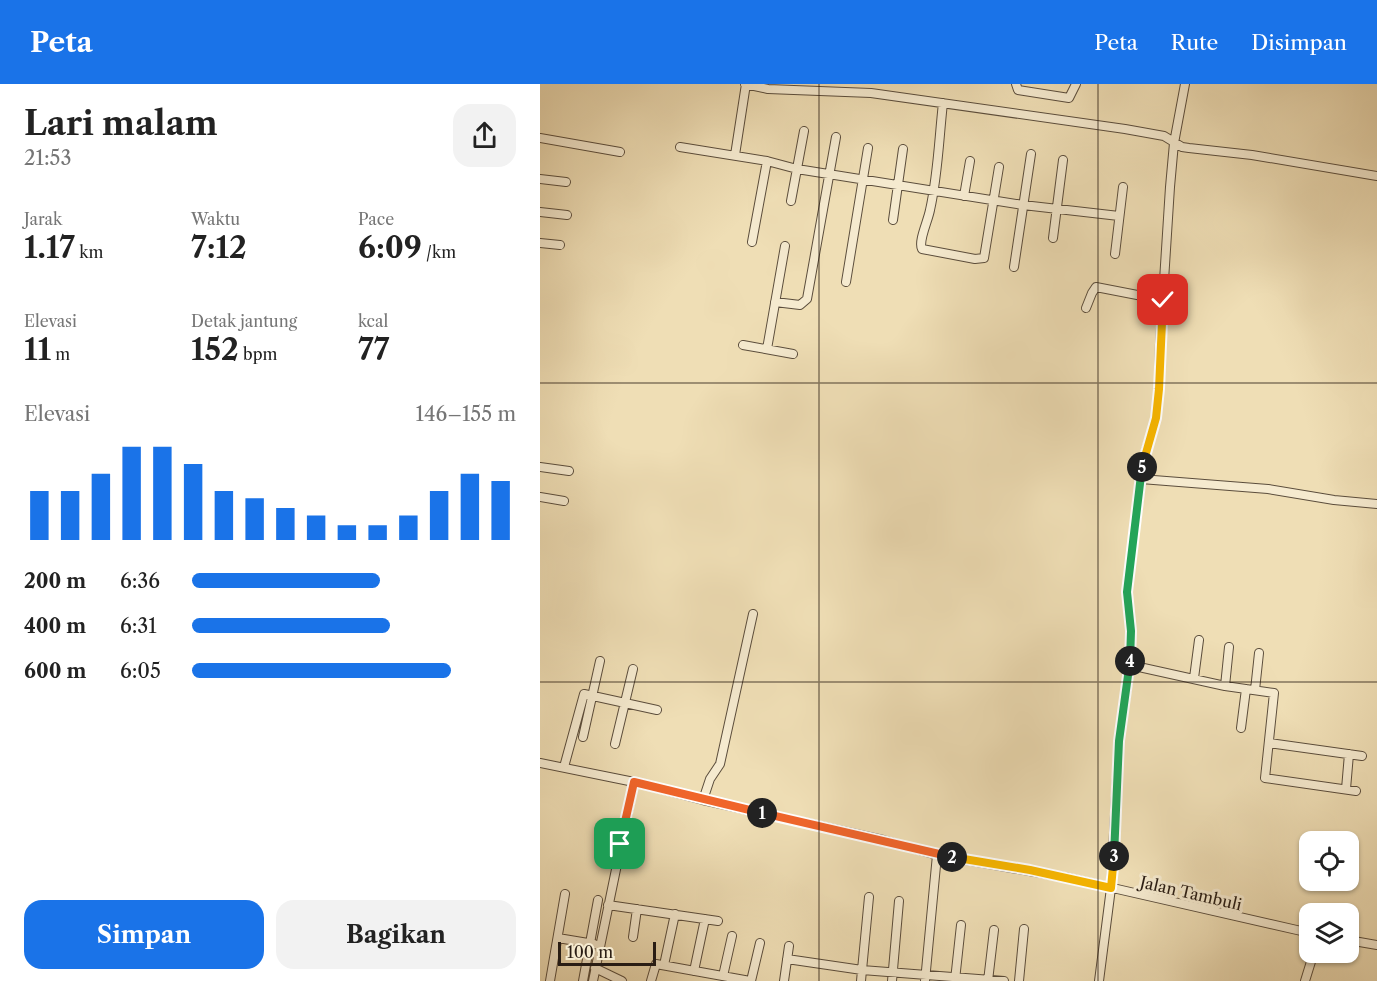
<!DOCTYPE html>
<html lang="id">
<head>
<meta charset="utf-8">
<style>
  :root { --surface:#fff; --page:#f2f2f2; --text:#222; --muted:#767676; --accent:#1a73e8 }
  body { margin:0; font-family:"Libre Caslon Text",serif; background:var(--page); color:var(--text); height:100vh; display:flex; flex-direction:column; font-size:22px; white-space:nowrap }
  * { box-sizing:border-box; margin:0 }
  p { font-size:20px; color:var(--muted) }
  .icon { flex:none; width:33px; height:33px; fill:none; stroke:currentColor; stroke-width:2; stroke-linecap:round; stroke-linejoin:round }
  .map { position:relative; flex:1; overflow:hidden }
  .side { display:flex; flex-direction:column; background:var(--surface); width:540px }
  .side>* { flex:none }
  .controls { position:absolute; left:759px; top:747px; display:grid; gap:12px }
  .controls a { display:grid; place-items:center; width:60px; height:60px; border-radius:12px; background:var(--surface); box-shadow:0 2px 4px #0004; font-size:30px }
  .scale { position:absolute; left:18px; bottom:15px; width:98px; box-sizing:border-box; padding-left:6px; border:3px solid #2a1d14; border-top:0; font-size:16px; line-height:21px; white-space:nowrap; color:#2a1d14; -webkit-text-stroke:4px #f5eacf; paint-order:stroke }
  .pin { position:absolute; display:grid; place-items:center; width:51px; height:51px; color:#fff; margin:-26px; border-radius:12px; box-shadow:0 3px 9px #0006 }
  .km { position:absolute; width:30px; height:30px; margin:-15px; border-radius:50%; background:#222; color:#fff; font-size:16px; line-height:30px; text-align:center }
  .round { display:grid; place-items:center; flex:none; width:63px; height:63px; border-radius:18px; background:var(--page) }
  .summary { display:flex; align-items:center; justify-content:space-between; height:102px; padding:0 24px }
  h1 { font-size:33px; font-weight:700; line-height:45px }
  .metrics { display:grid; grid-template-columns:repeat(3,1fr); gap:9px; height:102px; padding:6px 24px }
  .metrics div { display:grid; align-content:center }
  .metrics b { font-size:30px; font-weight:700 }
  .metrics small { font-size:16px; font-weight:400 }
  .metrics p { font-size:16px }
  .chart { height:168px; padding:12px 24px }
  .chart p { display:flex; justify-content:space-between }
  .chart svg { width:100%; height:108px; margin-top:6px; stroke:var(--accent); stroke-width:6 }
  .primary-button { display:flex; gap:12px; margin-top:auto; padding:12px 24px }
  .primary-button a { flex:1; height:69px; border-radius:18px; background:var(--accent); color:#fff; font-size:24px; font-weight:700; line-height:69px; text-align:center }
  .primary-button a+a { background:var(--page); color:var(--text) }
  ul { padding:0 24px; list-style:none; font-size:20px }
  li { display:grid; grid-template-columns:96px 72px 1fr; align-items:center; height:45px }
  li i { height:15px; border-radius:8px; background:var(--accent) }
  header { display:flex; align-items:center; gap:36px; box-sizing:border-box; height:84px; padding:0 30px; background:var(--accent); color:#fff }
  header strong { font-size:28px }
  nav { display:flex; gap:33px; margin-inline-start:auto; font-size:21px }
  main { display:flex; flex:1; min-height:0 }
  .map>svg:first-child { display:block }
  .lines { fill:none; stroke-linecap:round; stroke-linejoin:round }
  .minor-casing { stroke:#5b4d3c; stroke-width:10 }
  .minor { stroke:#f5eacf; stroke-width:8 }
  .split-1-casing { stroke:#fff; stroke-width:12 }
  .split-2-casing { stroke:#fff; stroke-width:12 }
  .split-3-casing { stroke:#fff; stroke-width:12 }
  .split-4-casing { stroke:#fff; stroke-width:12 }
  .split-5-casing { stroke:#fff; stroke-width:12 }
  .split-6-casing { stroke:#fff; stroke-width:12 }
  .split-1 { stroke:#f0652b; stroke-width:8 }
  .split-2 { stroke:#f0652b; stroke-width:8 }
  .split-3 { stroke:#f5b400; stroke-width:8 }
  .split-4 { stroke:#22a559; stroke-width:8 }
  .split-5 { stroke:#22a559; stroke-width:8 }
  .split-6 { stroke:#f5b400; stroke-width:8 }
  .grid { fill:none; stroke:#2a1d14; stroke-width:1.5; stroke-opacity:0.55 }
  .labels { text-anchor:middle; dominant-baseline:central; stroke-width:6; stroke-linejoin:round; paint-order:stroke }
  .street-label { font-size:16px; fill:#2a1d14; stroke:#f5eacf }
</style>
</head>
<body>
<header>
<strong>Peta</strong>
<nav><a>Peta</a><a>Rute</a><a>Disimpan</a></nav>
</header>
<main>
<section class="side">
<div class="summary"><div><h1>Lari malam</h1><p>21:53</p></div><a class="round"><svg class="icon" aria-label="share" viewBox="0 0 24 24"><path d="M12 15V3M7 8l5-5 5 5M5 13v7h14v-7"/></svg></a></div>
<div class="metrics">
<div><p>Jarak</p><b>1.17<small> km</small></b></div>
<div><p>Waktu</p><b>7:12</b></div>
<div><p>Pace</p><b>6:09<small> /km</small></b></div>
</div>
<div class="metrics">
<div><p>Elevasi</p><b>11<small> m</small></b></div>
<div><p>Detak jantung</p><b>152<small> bpm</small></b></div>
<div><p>kcal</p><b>77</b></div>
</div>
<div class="chart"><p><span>Elevasi</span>146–155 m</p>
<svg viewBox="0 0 160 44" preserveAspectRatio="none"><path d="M5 44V24M15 44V24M25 44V17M35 44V6M45 44V6M55 44V13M65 44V24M75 44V27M85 44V31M95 44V34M105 44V38M115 44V38M125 44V34M135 44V24M145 44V17M155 44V20"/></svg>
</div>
<ul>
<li><b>200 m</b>6:36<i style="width:58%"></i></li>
<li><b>400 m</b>6:31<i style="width:61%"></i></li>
<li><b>600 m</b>6:05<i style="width:80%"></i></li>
</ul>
<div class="primary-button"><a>Simpan</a><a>Bagikan</a></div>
</section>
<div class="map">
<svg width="837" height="897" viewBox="0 0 837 897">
  <rect width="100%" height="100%" fill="#efdeb5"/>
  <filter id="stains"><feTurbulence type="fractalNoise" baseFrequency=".00333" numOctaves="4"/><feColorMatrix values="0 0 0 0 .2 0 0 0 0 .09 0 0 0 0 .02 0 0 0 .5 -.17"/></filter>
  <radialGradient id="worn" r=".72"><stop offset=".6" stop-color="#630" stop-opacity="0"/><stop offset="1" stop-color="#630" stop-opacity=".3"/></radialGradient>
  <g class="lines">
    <g class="minor-casing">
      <path id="minor" d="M205,0L228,5L331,9L585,45L624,52L642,63L649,64L712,71L837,92
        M476,0L478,6L529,14L536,0
        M403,19C399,54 398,91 390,126C388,137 378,157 382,165L435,175L444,174L459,83
        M0,54L80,68
        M140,63L227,77L257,85L483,121L579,132
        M195,71L206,0
        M0,95L26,98
        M424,112L430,77
        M251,117L264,47
        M0,128L27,131
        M353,136L363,65
        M513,154L523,76
        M212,158L227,77
        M0,159L20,161
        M575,170L583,103
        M474,183L491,70
        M306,198L328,64
        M235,218L260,221L267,215L296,53
        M546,224L552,209L556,203L623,216
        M203,261L253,270
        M227,265L245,162
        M0,383L29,387
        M601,395L728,405L794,416L837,420
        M0,413L24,417
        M590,581L685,602L734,609L725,694L816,707
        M654,594L659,556
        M685,602L689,563
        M715,606L719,569
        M701,644L706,605
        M43,653L60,577
        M729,659L822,672
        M75,660L93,585
        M0,679L94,698L163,716L343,756L397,771L529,794L770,849
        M24,683L44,610L117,626
        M806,705L809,670
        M163,716L170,695L180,680L213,530
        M68,821L178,837
        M93,853L97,825
        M18,854L54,860
        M808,856L837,861
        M247,875L322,886L329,813
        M124,881L135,830
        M55,884L82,897
        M154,887L165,835
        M183,892L192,852
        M415,896L421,841
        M10,897L25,810
        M43,897L58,816
        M53,897L94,698
        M111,897L116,880L210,897
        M211,897L220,859
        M244,897L249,862
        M321,897L322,886L464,897
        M352,897L359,817
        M385,897L397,771
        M448,897L454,846
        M479,897L484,845
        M559,897L571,804L579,657L590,581L591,547L587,508L601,395L606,367L616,334L619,305L620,259L630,103L634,59L645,0
        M765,897L774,868"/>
    </g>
    <use href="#minor" class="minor"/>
  </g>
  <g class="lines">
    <g class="split-1-casing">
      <path id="split-1" d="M80,760L94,698L222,729"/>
    </g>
    <g class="split-2-casing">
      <path id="split-2" d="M222,729L412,773"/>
    </g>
    <g class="split-3-casing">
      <path id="split-3" d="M412,773L490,786L571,804L574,772"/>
    </g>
    <g class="split-4-casing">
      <path id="split-4" d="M574,772L579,657L590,577"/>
    </g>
    <g class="split-5-casing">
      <path id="split-5" d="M590,577L591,547L587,508L602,383"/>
    </g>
    <g class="split-6-casing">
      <path id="split-6" d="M602,383L616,334L619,305L623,216"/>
    </g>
    <use href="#split-1" class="split-1"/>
    <use href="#split-2" class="split-2"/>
    <use href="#split-3" class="split-3"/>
    <use href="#split-4" class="split-4"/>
    <use href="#split-5" class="split-5"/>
    <use href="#split-6" class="split-6"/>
  </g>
  <path class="grid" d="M279,0V897M558,0V897M0,299H837M0,598H837"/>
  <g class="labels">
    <g class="street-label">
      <text transform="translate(651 809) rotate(13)">Jalan Tambuli</text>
    </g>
  </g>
  <rect width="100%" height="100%" filter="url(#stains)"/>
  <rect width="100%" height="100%" fill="url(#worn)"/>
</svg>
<div class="controls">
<a><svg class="icon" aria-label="locate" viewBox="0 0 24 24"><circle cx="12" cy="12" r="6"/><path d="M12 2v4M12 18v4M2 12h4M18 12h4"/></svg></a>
<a><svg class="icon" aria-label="layers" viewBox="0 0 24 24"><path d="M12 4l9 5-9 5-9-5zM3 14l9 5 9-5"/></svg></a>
</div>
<div class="scale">100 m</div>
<div class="pin" style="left:80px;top:760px;background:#1e9e55"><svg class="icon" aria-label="arrive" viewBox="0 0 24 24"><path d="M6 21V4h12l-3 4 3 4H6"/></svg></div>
<div class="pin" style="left:623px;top:216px;background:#d93025"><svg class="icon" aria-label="check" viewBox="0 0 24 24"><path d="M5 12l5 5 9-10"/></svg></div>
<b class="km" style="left:222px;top:729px">1</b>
<b class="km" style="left:412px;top:773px">2</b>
<b class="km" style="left:574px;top:772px">3</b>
<b class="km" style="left:590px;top:577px">4</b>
<b class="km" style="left:602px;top:383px">5</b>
</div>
</main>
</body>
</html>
